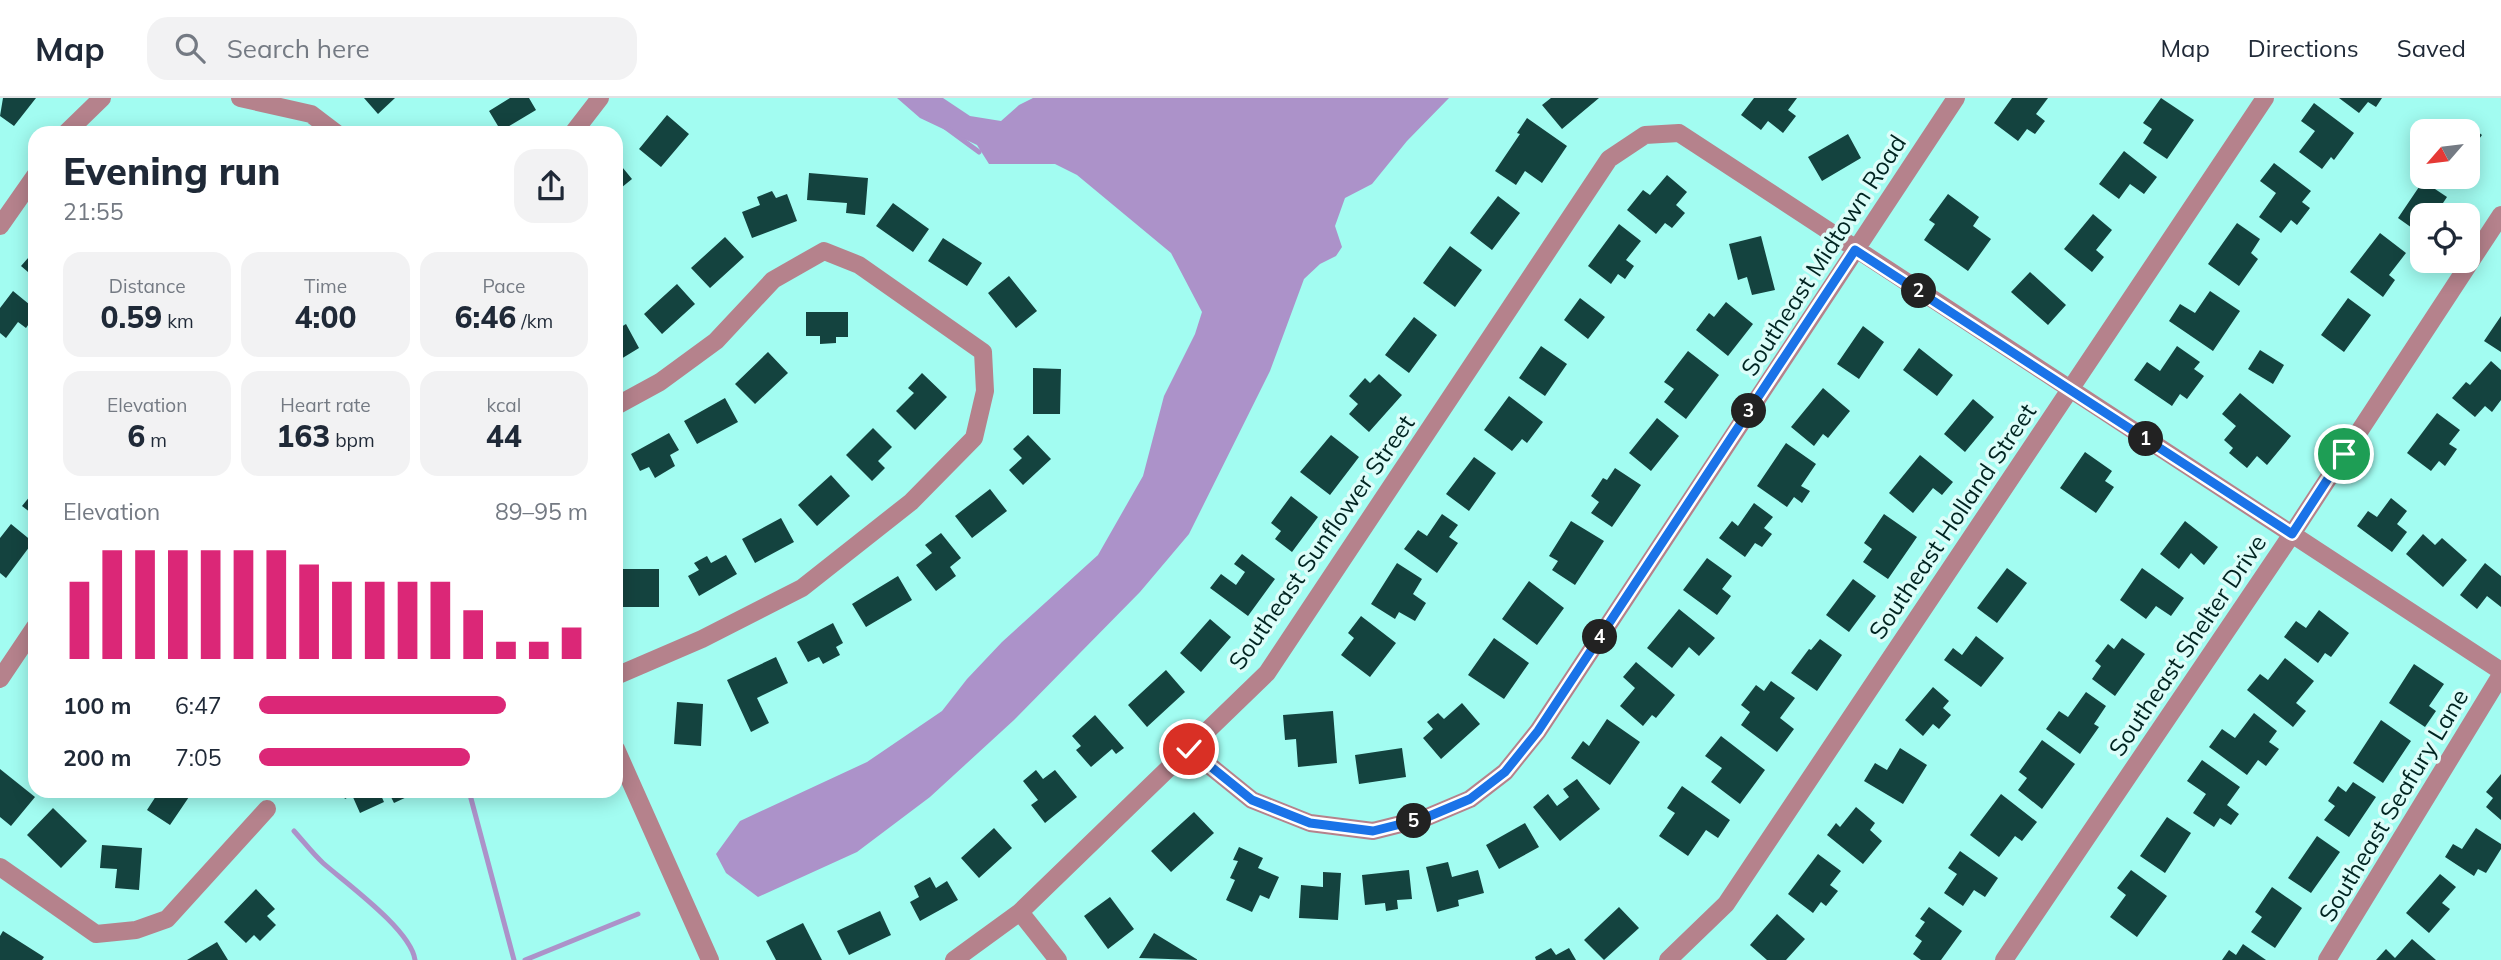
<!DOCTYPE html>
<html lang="en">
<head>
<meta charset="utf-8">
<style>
  :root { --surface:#fff; --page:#f2f2f3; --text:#1f2937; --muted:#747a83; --line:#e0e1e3; --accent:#db2777 }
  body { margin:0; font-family:Mulish,sans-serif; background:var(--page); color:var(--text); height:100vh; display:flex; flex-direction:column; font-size:26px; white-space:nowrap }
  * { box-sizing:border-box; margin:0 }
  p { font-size:23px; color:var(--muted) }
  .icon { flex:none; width:38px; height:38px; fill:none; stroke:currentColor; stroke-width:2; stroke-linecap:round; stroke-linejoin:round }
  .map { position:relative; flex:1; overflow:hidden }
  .details { position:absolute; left:28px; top:28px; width:595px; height:672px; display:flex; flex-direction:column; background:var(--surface); border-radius:21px; box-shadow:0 4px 18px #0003 }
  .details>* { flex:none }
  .needle { width:46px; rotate:242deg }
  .buttons { position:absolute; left:2410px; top:21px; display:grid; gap:14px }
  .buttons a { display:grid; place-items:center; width:70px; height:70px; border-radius:14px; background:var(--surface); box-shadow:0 4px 18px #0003; font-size:35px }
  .pin { position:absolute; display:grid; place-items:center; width:60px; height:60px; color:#fff; margin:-30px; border:4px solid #fff; border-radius:50%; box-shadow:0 2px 7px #0007 }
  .km { position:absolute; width:35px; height:35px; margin:-18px; border-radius:50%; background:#222; color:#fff; font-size:19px; line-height:35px; text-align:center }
  .round { display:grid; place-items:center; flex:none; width:74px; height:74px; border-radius:21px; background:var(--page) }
  .overview { display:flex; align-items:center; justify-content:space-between; height:119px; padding:0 35px }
  h1 { font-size:38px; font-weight:800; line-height:52px }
  .metrics { display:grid; grid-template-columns:repeat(3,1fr); gap:10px; height:119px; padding:7px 35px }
  .metrics div { display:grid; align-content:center; border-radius:18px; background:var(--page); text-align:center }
  .metrics b { font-size:30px; font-weight:800 }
  .metrics small { font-size:19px; font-weight:400 }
  .metrics p { font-size:19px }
  .chart { height:196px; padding:14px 35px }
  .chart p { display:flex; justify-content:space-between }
  .chart svg { width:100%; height:126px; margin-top:7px; stroke:var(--accent); stroke-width:6 }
  ul { padding:0 35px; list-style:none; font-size:23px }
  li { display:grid; grid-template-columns:112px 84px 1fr; align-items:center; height:52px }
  li i { height:18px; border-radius:9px; background:var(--accent) }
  header { display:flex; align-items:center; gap:42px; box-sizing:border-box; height:98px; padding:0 35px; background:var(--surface); border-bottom:2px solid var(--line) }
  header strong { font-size:33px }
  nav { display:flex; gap:38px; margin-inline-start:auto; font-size:24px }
  .search { width:490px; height:63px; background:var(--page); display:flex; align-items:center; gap:18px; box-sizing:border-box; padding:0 24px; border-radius:21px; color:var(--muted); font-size:26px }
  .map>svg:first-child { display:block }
  .water { fill:#ac92c9 }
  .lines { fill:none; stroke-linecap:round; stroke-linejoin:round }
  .stream { stroke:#ac92c9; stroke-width:5 }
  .building { fill:#14433f }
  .minor { stroke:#b5828c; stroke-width:18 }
  .route-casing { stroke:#fff; stroke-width:14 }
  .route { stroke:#1a73e8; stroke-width:9 }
  .labels { text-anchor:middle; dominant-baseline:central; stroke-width:7; stroke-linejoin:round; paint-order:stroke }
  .street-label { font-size:24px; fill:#002421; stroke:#dcfdf9 }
</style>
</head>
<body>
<header>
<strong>Map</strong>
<div class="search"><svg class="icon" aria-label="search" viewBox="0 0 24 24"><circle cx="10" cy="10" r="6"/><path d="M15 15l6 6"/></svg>Search here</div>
<nav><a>Map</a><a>Directions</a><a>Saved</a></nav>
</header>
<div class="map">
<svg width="2501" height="862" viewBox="0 0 2501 862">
  <rect width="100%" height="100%" fill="#a2fcf1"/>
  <path class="water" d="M897,0H943L970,18L1001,23L1019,7L1033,0H1449L1407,43L1372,86L1345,100L1335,128L1342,149L1336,158L1320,166L1304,181L1270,273L1189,436L1140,494L1014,622L930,699L857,754L758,799L726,775L716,756L740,723L867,664L942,613L967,581L1002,544L1098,457L1143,378L1164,298L1195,236L1202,214L1171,155L1077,77L1055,66H989L977,47L920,20Z"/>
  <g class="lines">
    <path class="stream" d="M945,29L979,54
      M469,693L514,862
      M294,733C304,744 313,756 323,765C347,786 411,832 415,862
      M525,862L638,816"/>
  </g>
  <path class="building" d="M3,0H36L14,28L0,18Z
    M364,0H395L378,16Z
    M510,0H529L536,12L501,33L489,13Z
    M1551,0H1599L1562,31L1542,7Z
    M1754,0H1797L1788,12L1796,18L1783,35L1768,23L1761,32L1741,17Z
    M2012,0H2048L2036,16L2045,23L2035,36L2027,31L2018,43L1994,25Z
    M2161,0L2194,22L2167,61L2143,45L2152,31L2143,25Z
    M2339,0H2382L2376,9L2368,4L2359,15Z
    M2314,5L2354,35L2334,62L2331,59L2322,71L2299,54L2315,33L2301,23Z
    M667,17L689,36L661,69L639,51Z
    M1527,20L1567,48L1542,85L1525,73L1516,87L1495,73L1520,36L1517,35Z
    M2461,21L2482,37L2468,56V33H2442L2447,27L2453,31Z
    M448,28V35H402V29Z
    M1848,36L1861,60L1822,83L1808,59Z
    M2124,53L2157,79L2144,96L2130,86L2119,101L2099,86Z
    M618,64L632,81L616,94V66Z
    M2274,65L2311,93L2302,104L2310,110L2297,127L2291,122L2281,135L2259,119L2276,95L2260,83Z
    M809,75L868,80L865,117L846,115L847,105L807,102Z
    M1667,77L1687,94L1676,107L1685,115L1672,130L1665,125L1656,136L1627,112L1643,92L1650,97Z
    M2423,83L2447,99L2435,117H2422V137L2398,120Z
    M772,93L776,100L787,96L797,123L752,140L742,114L760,107L757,99Z
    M1948,96L1979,119L1973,128L1991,141L1968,173L1924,142L1935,126L1929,122Z
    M1498,98L1520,115L1492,152L1470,135Z
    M893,105L929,131L913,154L876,128Z
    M2093,116L2112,132L2096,152L2104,159L2092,174L2064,151Z
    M2237,125L2260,141L2251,155L2258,161L2239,188L2208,166Z
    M1619,126L1641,143L1626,162L1634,168L1625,181L1618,176L1611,186L1588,168Z
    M2380,135L2406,155L2389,177L2395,182L2383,199L2350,174Z
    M1761,138L1775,192L1752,197L1747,179L1738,182L1729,146Z
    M725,139L744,159L710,190L691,170Z
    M943,140L982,165L967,188L928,163Z
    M1450,148L1482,172L1455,209L1423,185Z
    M35,152V180L21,168Z
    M2030,174L2066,207L2048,227L2011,194Z
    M1009,178L1037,213L1016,230L988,195Z
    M677,186L695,206L662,236L644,216Z
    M13,193L35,211V217L26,230L18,224L6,240L0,235V210Z
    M2210,193L2240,213L2213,253L2169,223L2180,206L2195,215Z
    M1580,200L1605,219L1588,241L1564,222Z
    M2348,200L2371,217L2344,254L2321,237Z
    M1726,204L1753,226L1728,258L1696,232L1709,215L1714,219Z
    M806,214H848V239H836V245L820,246V238H806Z
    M2501,218V254L2484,243Z
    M1414,219L1437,237L1409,275L1385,257Z
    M626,226L639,250L616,264V232Z
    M1863,228L1884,244L1859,281L1837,266Z
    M1541,248L1567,266L1545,298L1519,280Z
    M2177,248L2200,264L2194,271L2204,278L2187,301L2180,296L2172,308L2134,282L2147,264L2160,273Z
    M1919,250L1953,277L1937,298L1903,272Z
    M2260,252L2284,267L2273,286L2248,271Z
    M1688,253L1719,277L1686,321L1664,304L1674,291L1664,284Z
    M768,254L788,275L755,306L735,286Z
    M2491,263L2501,272V302L2492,314L2485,308L2475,319L2452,300L2466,284L2470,287Z
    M1033,270L1061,271L1060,316H1033Z
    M922,275L947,299L915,332L896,313L914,295L908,290Z
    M1379,276L1402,297L1369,334L1349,316L1358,306L1349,298L1365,280L1370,285Z
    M1823,290L1850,313L1828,340L1823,336L1814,348L1791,329Z
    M2240,295L2291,338L2267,367L2257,358L2247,370L2229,355L2233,350L2224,342L2236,328L2222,316Z
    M1509,298L1543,324L1527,345L1522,341L1512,353L1484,332Z
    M725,300L738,324L697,346L684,323Z
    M1973,301L1994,319L1965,354L1944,336Z
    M2437,315L2460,332L2449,346L2457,351L2445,368L2439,363L2431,373L2407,355Z
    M1657,320L1679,338L1651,373L1629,355Z
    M873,330L892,349L878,363L885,370L872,383L846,357Z
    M669,335L679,352L670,357L675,368L655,380L649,369L640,373L631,356Z
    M1028,337L1051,361L1023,387L1009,372L1022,360L1013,351Z
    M1331,337L1359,359L1330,397L1300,374Z
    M1786,345L1816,366L1801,388L1810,393L1802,405L1794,399L1787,409L1757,388Z
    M2085,354L2112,373L2105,383L2114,389L2096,415L2060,390Z
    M1920,357L1953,384L1942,397L1933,390L1913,415L1889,395Z
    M1474,359L1496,375L1469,413L1446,396Z
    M1615,370L1641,387L1612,429L1591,415L1599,404L1591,398L1603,380L1607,382Z
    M831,377L850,398L817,428L798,407Z
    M990,391L1007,413L972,440L955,418Z
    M35,392V418L22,408Z
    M1291,398L1318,419L1292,454L1275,441L1281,433L1271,425Z
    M2391,400L2407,413L2397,426L2407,434L2392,454L2357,428L2368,413L2377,419Z
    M1754,405L1773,419L1764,430L1772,436L1762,449L1755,445L1745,459L1719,440L1732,423L1738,428Z
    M1442,416L1458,427L1449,439L1458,445L1437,475L1404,451L1418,432L1427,438Z
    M1884,416L1917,439L1888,481L1863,464L1872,451L1864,445Z
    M781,420L794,444L755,465L742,441Z
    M1571,423L1604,443L1575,487L1552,472L1558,463L1549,458Z
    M2185,423L2218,449L2204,467L2191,455L2179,471L2160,456Z
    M11,426L33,444L6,480L0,475V440Z
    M941,435L961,460L950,469L956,478L936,493L916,467L932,455L925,447Z
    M2423,436L2435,447L2442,440L2467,462L2443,489L2406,456Z
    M1242,456L1275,481L1248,518L1210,490L1221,476L1236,487L1245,474L1234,466Z
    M726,457L737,476L699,498L688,478L699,472L694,465L707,458L711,465Z
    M1707,460L1732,478L1722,491L1731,498L1717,517L1683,492Z
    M1397,465L1422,481L1413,496L1426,505L1415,523L1399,514L1395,521L1371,506Z
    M2485,465L2501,478V509L2487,498L2477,511L2460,497Z
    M2007,470L2027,485L1997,525L1977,510Z
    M2142,470L2184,500L2171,518L2156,508L2146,521L2120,502Z
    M616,471H659V509H616Z
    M898,478L912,502L866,529L852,506Z
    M1853,481L1876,498L1849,534L1826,517Z
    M1529,483L1564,510L1537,547L1502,521Z
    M1679,511L1715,540L1699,558L1689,549L1672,570L1647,550Z
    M2319,512L2349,535L2331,559L2325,555L2318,565L2284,539L2296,523L2306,530Z
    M1361,518L1396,545L1370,579L1341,557L1354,540L1348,535Z
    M1210,521L1231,539L1201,574L1180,555Z
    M833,525L843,545L836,549L840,557L823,566L819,559L808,564L797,544Z
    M1976,538L2004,560L1981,589L1944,562L1953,550L1962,557Z
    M1494,540L1529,565L1504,601L1468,577Z
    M2122,540L2145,556L2115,598L2092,581L2101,568L2095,563L2108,546L2114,551Z
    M1820,541L1842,557L1817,593L1791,575L1809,551L1811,552Z
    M776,559L788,585L757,600L769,625L751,634L727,582Z
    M2285,560L2314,583L2296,605L2306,613L2293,629L2247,592L2260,576L2268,582Z
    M1636,564L1675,597L1656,620L1652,617L1643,628L1620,608L1635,590L1623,579Z
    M2414,566L2444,586L2429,608L2436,613L2425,629L2389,605Z
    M1166,572L1185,594L1147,629L1128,607Z
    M1771,583L1795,600L1780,620L1794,631L1777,654L1741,627L1750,614L1741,607L1756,587L1764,593Z
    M1933,589L1949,603L1943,610L1951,617L1939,631L1933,626L1923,638L1905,622Z
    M2086,594L2106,608L2094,626L2099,629L2080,656L2046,631L2059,613L2068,619Z
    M677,604L703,606L701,648L674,646Z
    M1462,605L1480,626L1441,661L1423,640L1433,631L1427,624L1438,615L1444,621Z
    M1333,613L1337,665L1298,669L1296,641L1285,642L1283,617Z
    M2254,615L2277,633L2269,644L2279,651L2266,668L2258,662L2247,677L2209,649L2222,631L2235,640Z
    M1095,617L1124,650L1116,656L1112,651L1091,669L1076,652L1081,648L1072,638Z
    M1607,621L1640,644L1610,687L1571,660L1583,643L1589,648Z
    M2381,622L2411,643L2383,685L2353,665Z
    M1721,638L1765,672L1740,706L1711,684L1722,670L1705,658Z
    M2042,642L2075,666L2042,711L2018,692L2027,680L2019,674Z
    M1402,650L1406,679L1359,686L1355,657Z
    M1900,650L1927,667L1903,706L1864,683L1875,665L1887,672Z
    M2202,662L2240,689L2227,707L2239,716L2231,727L2220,720L2214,729L2193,715L2206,696L2187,683Z
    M0,671L35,699L11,728L0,719Z
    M1036,672L1043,681L1055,672L1077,699L1045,725L1031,707L1038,702L1023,683Z
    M2501,676V722L2486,709L2493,700L2486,694Z
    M1577,681L1600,711L1560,743L1533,709L1548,696L1557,708L1569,699L1563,691Z
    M2353,684L2376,699L2349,739L2324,722L2335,708L2328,703L2338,688L2346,694Z
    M1682,688L1730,722L1718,740L1706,732L1688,758L1659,738L1675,715L1667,710Z
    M155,693H193L170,727L147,712L158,695Z
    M341,693H379L384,704L360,715L352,697L345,701Z
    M388,693H409L411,697L394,705Z
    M2001,696L2037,724L2022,743L2015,738L1999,759L1970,737Z
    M1856,709L1875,725L1870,732L1882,743L1863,766L1827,737L1836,725L1840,729Z
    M53,710L87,743L61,770L27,737Z
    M1194,714L1214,735L1171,774L1151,753Z
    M2167,719L2191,735L2165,775L2140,758Z
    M1525,725L1539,749L1499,771L1486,747Z
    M994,730L1012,750L979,780L961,760Z
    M2476,730L2501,746V751L2486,775L2478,771L2474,778L2445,759L2453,746L2462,751Z
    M2317,738L2340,754L2311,795L2288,780Z
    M102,747L142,750L139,792L115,790L117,771L100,770Z
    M1239,749L1263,760L1258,770L1279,779L1269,801L1260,797L1252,814L1226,802L1235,782L1230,780L1238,763L1233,762Z
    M1960,753L1998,780L1985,799L1974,792L1963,808L1944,795L1957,776L1948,770Z
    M1818,756L1841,773L1830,787L1838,793L1826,808L1821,804L1813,815L1788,796Z
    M1448,764L1452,779L1478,772L1484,795L1458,802L1459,808L1437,814L1426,769Z
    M1409,772L1412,801L1397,802L1398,811L1386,813L1385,805L1365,807L1362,777Z
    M2131,772L2167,798L2137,839L2110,819L2126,797L2117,790Z
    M1323,774L1341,775L1338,822L1299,820L1301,787L1323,789Z
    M2440,776L2456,789L2442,805L2450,811L2429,835L2406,815Z
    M930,779L936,790L947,783L958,802L920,823L910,804L919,799L914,788Z
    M2272,789L2302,810L2275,850L2251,834L2262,819L2255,814Z
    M256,791L275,811L267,818L276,827L260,843L254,837L246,845L224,824Z
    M1110,799L1134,831L1108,851L1084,818Z
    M1619,809L1639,830L1604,862L1584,842Z
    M1929,809L1962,833L1941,862H1921L1913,856L1922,843L1915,838L1925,824L1920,821Z
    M880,813L891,837L849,857L837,833Z
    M1777,816L1805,841L1786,862H1767L1750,847Z
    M803,825L822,862H776L766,843Z
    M3,833L44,859L42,862H0V838Z
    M1154,835L1198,862L1139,860Z
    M2412,841L2436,862H2376L2386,851L2395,860Z
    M217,844L228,862H187Z
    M2243,846L2266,862H2222L2229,852L2236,857Z
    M1551,850L1556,857L1569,850L1576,862H1536L1535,859Z"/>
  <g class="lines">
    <path class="minor" d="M240,0L311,16L336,35
      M66,35L102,0
      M573,35L600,0
      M0,128L35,78
      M616,308L660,284L716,243L773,182L824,153L859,167L983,254L985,293L974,340L911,404L802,490L702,541L616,578
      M0,581L35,529
      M616,651L710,862
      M1189,651L1252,702L1310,725L1373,733L1425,720L1470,701L1505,674L1538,633L1956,0
      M0,769L96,836L136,832L167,821L267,711
      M1020,814L1058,862
      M954,862L1020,814L1267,575L1609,61L1645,37L1679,35L2501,573
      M1668,862L1726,806L2265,0
      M2004,862L2292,436L2501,117
      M2327,862L2501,577"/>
  </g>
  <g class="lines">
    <g class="route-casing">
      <path id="route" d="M1189,651L1252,702L1310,725L1373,733L1425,720L1470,701L1505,674L1538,633L1855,152L2292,436L2344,356"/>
    </g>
    <use href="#route" class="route"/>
  </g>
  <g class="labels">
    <g class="street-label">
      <text transform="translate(1823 157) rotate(-57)">Southeast Midtown Road</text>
      <text transform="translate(1952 423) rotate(-56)">Southeast Holland Street</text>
      <text transform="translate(1321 444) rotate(-55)">Southeast Sunflower Street</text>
      <text transform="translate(2187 547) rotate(-56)">Southeast Shelter Drive</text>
      <text transform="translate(2393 707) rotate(-59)">Southeast Seafury Lane</text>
    </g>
  </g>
</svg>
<div class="buttons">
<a><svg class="needle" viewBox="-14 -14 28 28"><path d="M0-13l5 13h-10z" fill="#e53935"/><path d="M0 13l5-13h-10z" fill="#747a83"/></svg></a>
<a><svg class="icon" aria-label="locate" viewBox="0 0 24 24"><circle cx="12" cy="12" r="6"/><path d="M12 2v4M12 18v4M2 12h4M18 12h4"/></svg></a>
</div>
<div class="pin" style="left:2344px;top:356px;background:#1e9e55"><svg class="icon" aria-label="arrive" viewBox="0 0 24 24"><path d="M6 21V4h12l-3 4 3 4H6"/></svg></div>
<div class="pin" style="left:1189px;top:651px;background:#d93025"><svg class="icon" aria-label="check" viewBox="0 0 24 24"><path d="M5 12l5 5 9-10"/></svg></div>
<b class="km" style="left:2146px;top:341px">1</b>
<b class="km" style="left:1919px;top:193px">2</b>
<b class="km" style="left:1749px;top:313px">3</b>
<b class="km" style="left:1600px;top:539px">4</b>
<b class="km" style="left:1414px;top:723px">5</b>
<section class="details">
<div class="overview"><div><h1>Evening run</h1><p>21:55</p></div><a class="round"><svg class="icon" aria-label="share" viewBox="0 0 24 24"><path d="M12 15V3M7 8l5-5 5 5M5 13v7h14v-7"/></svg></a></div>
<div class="metrics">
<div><p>Distance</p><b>0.59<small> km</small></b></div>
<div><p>Time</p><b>4:00</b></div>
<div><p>Pace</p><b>6:46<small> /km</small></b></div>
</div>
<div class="metrics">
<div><p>Elevation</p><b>6<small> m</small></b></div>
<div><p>Heart rate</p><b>163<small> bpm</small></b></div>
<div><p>kcal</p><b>44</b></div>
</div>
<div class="chart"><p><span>Elevation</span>89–95 m</p>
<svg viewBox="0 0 160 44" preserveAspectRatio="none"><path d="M5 44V17M15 44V6M25 44V6M35 44V6M45 44V6M55 44V6M65 44V6M75 44V11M85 44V17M95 44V17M105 44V17M115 44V17M125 44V27M135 44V38M145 44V38M155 44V33"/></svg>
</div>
<ul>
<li><b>100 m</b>6:47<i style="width:75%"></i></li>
<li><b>200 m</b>7:05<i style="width:64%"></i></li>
</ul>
</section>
</div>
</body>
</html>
